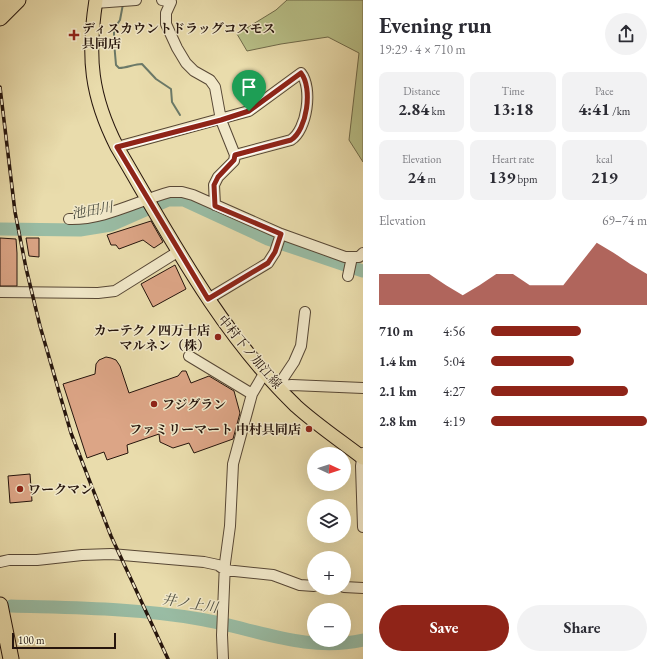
<!DOCTYPE html>
<html lang="en">
<head>
<meta charset="utf-8">
<style>
  :root { --surface:#fff; --page:#f2f2f3; --text:#2b2b33; --muted:#7c7c81; --accent:#8f2418 }
  body { margin:0; font-family:"EB Garamond","Noto Serif JP",serif; background:var(--page); color:var(--text); height:100vh; display:flex; flex-direction:column; font-size:15px; white-space:nowrap }
  * { box-sizing:border-box; margin:0 }
  p { font-size:13px; color:var(--muted) }
  .icon { flex:none; width:22px; height:22px; fill:none; stroke:currentColor; stroke-width:2; stroke-linecap:round; stroke-linejoin:round }
  .map { position:relative; flex:1; overflow:hidden }
  .side { display:flex; flex-direction:column; background:var(--surface); width:300px }
  .side>* { flex:none }
  .needle { width:26px; rotate:93deg }
  .tools { position:absolute; left:307px; top:447px; display:grid; gap:8px }
  .tools a { display:grid; place-items:center; width:44px; height:44px; border-radius:50%; background:var(--surface); box-shadow:0 4px 16px #0002; font-size:20px }
  .scale { position:absolute; left:12px; bottom:10px; width:104px; box-sizing:border-box; padding-left:4px; border:2px solid #26150d; border-top:0; font-size:11px; line-height:14px; white-space:nowrap; color:#26150d; -webkit-text-stroke:3px #f1e8c9; paint-order:stroke }
  .pin { position:absolute; display:grid; place-items:center; width:34px; height:34px; color:#fff; margin:-41px -17px; border-radius:50% 50% 50% 0; rotate:-45deg; box-shadow:0 0 4px #0007 }
  .pin .icon { rotate:45deg }
  .round { display:grid; place-items:center; flex:none; width:42px; height:42px; border-radius:21px; background:var(--page) }
  .head { display:flex; align-items:center; justify-content:space-between; height:68px; padding:0 16px }
  h1 { font-size:22px; font-weight:700; line-height:30px }
  .metrics { display:grid; grid-template-columns:repeat(3,1fr); gap:6px; height:68px; padding:4px 16px }
  .metrics div { display:grid; align-content:center; border-radius:8px; background:var(--page); text-align:center }
  .metrics b { font-size:17px; font-weight:700 }
  .metrics small { font-size:11px; font-weight:400 }
  .metrics p { font-size:11px }
  .chart { height:112px; padding:8px 16px }
  .chart p { display:flex; justify-content:space-between }
  .chart svg { width:100%; height:72px; margin-top:4px; fill:var(--accent); opacity:.7 }
  .action { display:flex; gap:8px; margin-top:auto; padding:8px 16px }
  .action a { flex:1; height:46px; border-radius:24px; background:var(--accent); color:#fff; font-size:16px; font-weight:700; line-height:46px; text-align:center }
  .action a+a { background:var(--page); color:var(--text) }
  ul { padding:0 16px; list-style:none; font-size:13px }
  li { display:grid; grid-template-columns:64px 48px 1fr; align-items:center; height:30px }
  li i { height:10px; border-radius:5px; background:var(--accent) }
  main { display:flex; flex:1; min-height:0 }
  .map>svg:first-child { display:block }
  .green { fill:#b8c088; stroke:#6f6a4a }
  .lines { fill:none; stroke-linecap:round; stroke-linejoin:round }
  .stream { stroke:#6b7968; stroke-width:2 }
  .river { stroke:#99bca4; stroke-width:13 }
  .building { fill:#dca586; stroke:#26150d }
  .minor-casing { stroke:#574735; stroke-width:12 }
  .major-casing { stroke:#26150d; stroke-width:15 }
  .highway-casing { stroke:#26150d; stroke-width:17 }
  .minor { stroke:#f1e8c9; stroke-width:10 }
  .major { stroke:#e9dcac; stroke-width:13 }
  .highway { stroke:#e9dcac; stroke-width:15 }
  .rail-casing { stroke:#26150d; stroke-width:3.5 }
  .rail { stroke:#f1e8c9; stroke-width:2; stroke-dasharray:6; stroke-linecap:butt }
  .route-casing { stroke:#fff; stroke-width:8 }
  .route { stroke:#8f2418; stroke-width:5 }
  .poi-dot { fill:#8f2418; stroke:#f1e8c9; stroke-width:1.5 }
  .labels { text-anchor:middle; dominant-baseline:central; stroke-width:3; stroke-linejoin:round; paint-order:stroke }
  .poi-label { font-size:13px; font-weight:bold; fill:#26150d; stroke:#f1e8c9; text-anchor:start }
  .street-label { font-size:13px; fill:#26150d; stroke:#f1e8c9 }
  .water-label { font-size:14px; font-style:italic; fill:#4e4f42; stroke:#f1e8c9 }
</style>
</head>
<body>
<main>
<div class="map">
<svg width="363" height="659" viewBox="0 0 363 659">
  <rect width="100%" height="100%" fill="#e9dcac"/>
  <filter id="stains"><feTurbulence type="fractalNoise" baseFrequency=".005" numOctaves="4"/><feColorMatrix values="0 0 0 0 .2 0 0 0 0 .09 0 0 0 0 .02 0 0 0 .5 -.17"/></filter>
  <radialGradient id="worn" r=".72"><stop offset=".6" stop-color="#630" stop-opacity="0"/><stop offset="1" stop-color="#630" stop-opacity=".3"/></radialGradient>
  <path class="green" d="M287,0H363V162L349,140L359,53L328,37L281,44L247,51L237,34L276,10Z"/>
  <g class="lines">
    <path class="stream" d="M123,4L120,20L114,29V42L116,65L119,68C127,68 134,64 142,64L156,79L171,89L172,102L180,115"/>
    <path class="river" d="M0,229L80,230L111,225L168,200H184L268,239L363,271
      M11,606C73,608 137,608 199,619C254,628 306,653 363,640"/>
  </g>
  <path class="building" d="M151,221L163,242L154,248L143,240L119,249L116,245H111L107,235Z
    M0,238L16,239L17,253V286H0Z
    M26,238H39V257L29,256Z
    M175,265L186,289L153,307L141,284Z
    M106,357L111,358L116,360L120,366L129,393L178,376L182,371H186L191,383L209,376L234,391L240,413L233,439L194,453L189,443L173,448L160,442L159,434L127,445L128,453L107,460L104,452L87,458L63,384L95,374L96,364L99,360Z
    M30,474L32,501L10,503L8,476Z"/>
  <g class="lines">
    <g class="minor-casing">
      <path id="minor" d="M162,0L171,2L166,13V24L177,48L186,63L194,71L210,80L215,87L221,120L235,155L234,161L218,177L214,185L215,205
        M95,3L136,0
        M117,147L249,111L301,73C313,88 307,130 291,140L235,155
        M69,219C104,220 137,201 170,192H182L193,195L281,234L345,257H359L363,253
        M348,276L352,257
        M0,292L98,293L115,291L179,251
        M208,299L268,263L275,252L281,234
        M189,356L252,394
        M278,386L292,385L363,388
        M278,386L294,362L301,346L305,312
        M363,527L361,466L363,453
        M0,562L9,560H37L82,555L111,554L204,562L218,565L225,570L273,575L300,585L314,586
        M344,587L363,588
        M223,659L222,635L225,563L230,526L233,464L252,394L265,372"/>
    </g>
    <g class="major-casing">
      <path id="major" d="M96,0C87,57 91,96 117,147C170,237 220,333 296,406C317,425 341,441 363,458"/>
    </g>
    <g class="highway-casing">
      <path id="highway" d="M0,2L2,0
        M0,18L18,0
        M0,605L11,659"/>
    </g>
    <use href="#minor" class="minor"/>
    <use href="#major" class="major"/>
    <use href="#highway" class="highway"/>
    <g class="rail-casing">
      <path id="rail" d="M0,87L15,212L26,268L40,326L71,433L111,536L168,659"/>
    </g>
    <use href="#rail" class="rail"/>
  </g>
  <g class="lines">
    <g class="route-casing">
      <path id="route" d="M301,73C313,88 307,130 291,140L235,155L234,160L218,177L214,185L215,206L281,234L275,252L268,263L208,299L117,147L221,120L249,111Z"/>
    </g>
    <use href="#route" class="route"/>
  </g>
  <g class="poi-dot">
    <path d="M72 29h4v4h4v4h-4v4h-4v-4h-4v-4h4z"/>
    <circle cx="218" cy="337" r="4"/>
    <circle cx="154" cy="404" r="4"/>
    <circle cx="309" cy="429" r="4"/>
    <circle cx="20" cy="489" r="4"/>
  </g>
  <g class="labels">
    <g class="poi-label">
      <text x="82" y="28">ディスカウントドラッグコスモス<tspan x="82" dy="15">具同店</tspan></text>
      <text x="210" y="330" text-anchor="end">カーテクノ四万十店<tspan x="210" dy="15">マルネン（株）</tspan></text>
      <text x="162" y="404">フジグラン</text>
      <text x="301" y="429" text-anchor="end">ファミリーマート 中村具同店</text>
      <text x="28" y="489">ワークマン</text>
    </g>
    <g class="street-label">
      <text transform="translate(250 352) rotate(50)">中村下ノ加江線</text>
    </g>
    <g class="water-label">
      <text transform="translate(92 210) rotate(-10)">池田川</text>
      <text transform="translate(190 603) rotate(9)">井ノ上川</text>
    </g>
  </g>
  <rect width="100%" height="100%" filter="url(#stains)"/>
  <rect width="100%" height="100%" fill="url(#worn)"/>
</svg>
<div class="tools">
<a><svg class="needle" viewBox="-14 -14 28 28"><path d="M0-13l5 13h-10z" fill="#e53935"/><path d="M0 13l5-13h-10z" fill="#7c7c81"/></svg></a>
<a><svg class="icon" aria-label="layers" viewBox="0 0 24 24"><path d="M12 4l9 5-9 5-9-5zM3 14l9 5 9-5"/></svg></a>
<a>+</a>
<a>−</a>
</div>
<div class="scale">100 m</div>
<div class="pin" style="left:249px;top:111px;background:#1e9e55"><svg class="icon" aria-label="arrive" viewBox="0 0 24 24"><path d="M6 21V4h12l-3 4 3 4H6"/></svg></div>
</div>
<section class="side">
<div class="head"><div><h1>Evening run</h1><p>19:29 · 4 × 710 m</p></div><a class="round"><svg class="icon" aria-label="share" viewBox="0 0 24 24"><path d="M12 15V3M7 8l5-5 5 5M5 13v7h14v-7"/></svg></a></div>
<div class="metrics">
<div><p>Distance</p><b>2.84<small> km</small></b></div>
<div><p>Time</p><b>13:18</b></div>
<div><p>Pace</p><b>4:41<small> /km</small></b></div>
</div>
<div class="metrics">
<div><p>Elevation</p><b>24<small> m</small></b></div>
<div><p>Heart rate</p><b>139<small> bpm</small></b></div>
<div><p>kcal</p><b>219</b></div>
</div>
<div class="chart"><p><span>Elevation</span>69–74 m</p>
<svg viewBox="0 0 160 44" preserveAspectRatio="none"><path d="M0 44V25L10 25L20 25L30 25L40 32L50 38L60 32L70 25L80 25L90 32L100 32L110 32L120 19L130 6L140 12L150 19L160 25V44z"/></svg>
</div>
<ul>
<li><b>710 m</b>4:56<i style="width:58%"></i></li>
<li><b>1.4 km</b>5:04<i style="width:53%"></i></li>
<li><b>2.1 km</b>4:27<i style="width:88%"></i></li>
<li><b>2.8 km</b>4:19<i style="width:100%"></i></li>
</ul>
<div class="action"><a>Save</a><a>Share</a></div>
</section>
</main>
</body>
</html>
